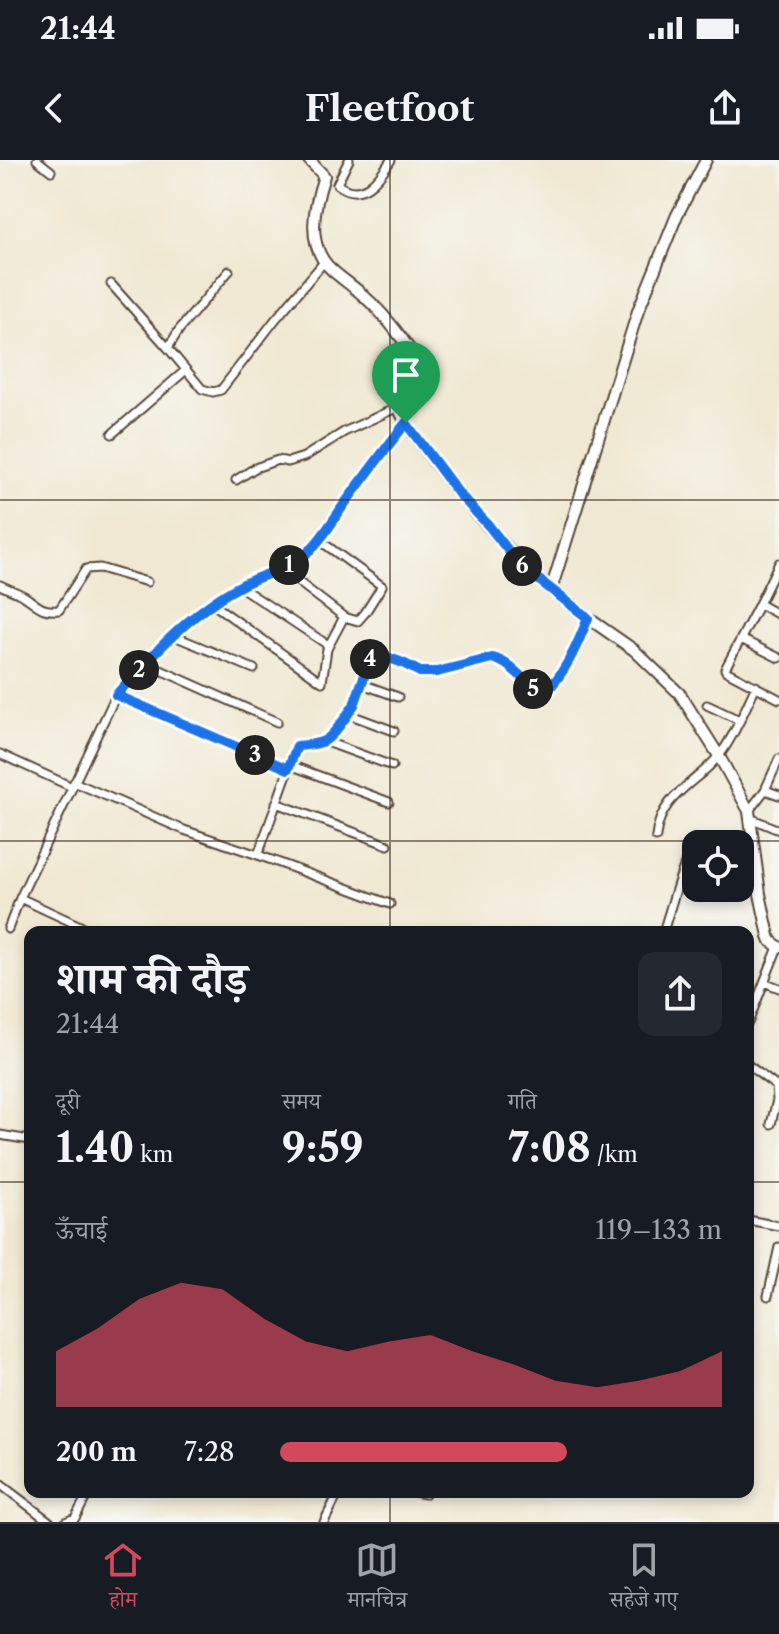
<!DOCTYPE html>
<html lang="hi">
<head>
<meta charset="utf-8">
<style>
  :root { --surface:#171b24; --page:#242831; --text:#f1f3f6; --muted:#9ea1a6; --line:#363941; --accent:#d1495b }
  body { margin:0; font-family:"Libre Caslon Text","Noto Serif Devanagari",serif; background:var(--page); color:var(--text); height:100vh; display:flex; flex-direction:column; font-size:30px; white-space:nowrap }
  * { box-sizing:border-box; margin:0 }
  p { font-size:26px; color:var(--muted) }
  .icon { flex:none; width:44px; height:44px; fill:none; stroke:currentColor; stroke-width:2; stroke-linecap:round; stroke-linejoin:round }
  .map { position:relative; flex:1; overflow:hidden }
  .sheet { position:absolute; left:24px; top:766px; width:730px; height:572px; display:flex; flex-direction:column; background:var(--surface); border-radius:16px; box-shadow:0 4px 12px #0003 }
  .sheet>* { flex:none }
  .tools { position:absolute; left:682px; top:670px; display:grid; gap:16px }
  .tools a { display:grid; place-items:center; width:72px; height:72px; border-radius:16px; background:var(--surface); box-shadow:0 4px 12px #0003; font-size:40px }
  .pin { position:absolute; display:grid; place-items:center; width:68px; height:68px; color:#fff; margin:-82px -34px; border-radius:50% 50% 50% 0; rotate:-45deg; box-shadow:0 0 8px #0007 }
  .pin .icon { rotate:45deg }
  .km { position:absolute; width:40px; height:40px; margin:-20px; border-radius:50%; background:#222; color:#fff; font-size:22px; line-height:40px; text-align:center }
  .round { display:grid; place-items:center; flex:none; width:84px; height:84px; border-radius:16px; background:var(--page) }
  .head { display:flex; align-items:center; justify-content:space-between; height:136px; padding:0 32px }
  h1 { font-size:44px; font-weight:700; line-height:60px }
  .metrics { display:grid; grid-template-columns:repeat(3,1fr); gap:12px; height:136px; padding:8px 32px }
  .metrics div { display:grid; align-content:center }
  .metrics b { font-size:40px; font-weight:700 }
  .metrics small { font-size:22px; font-weight:400 }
  .metrics p { font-size:22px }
  .chart { height:224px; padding:16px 32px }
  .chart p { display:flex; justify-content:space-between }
  .chart svg { width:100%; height:144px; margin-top:8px; fill:var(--accent); opacity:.7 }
  ul { padding:0 32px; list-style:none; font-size:26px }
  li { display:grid; grid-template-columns:128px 96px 1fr; align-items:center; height:60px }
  li i { height:20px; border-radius:10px; background:var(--accent) }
  .status { display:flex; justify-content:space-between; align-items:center; height:56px; padding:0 40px; background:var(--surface); direction:ltr }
  .status svg { height:22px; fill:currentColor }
  header { display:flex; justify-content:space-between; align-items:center; height:104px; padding:0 32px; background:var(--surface); font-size:36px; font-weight:700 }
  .menu { display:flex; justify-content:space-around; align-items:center; height:112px; border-top:2px solid var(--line); background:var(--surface); font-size:22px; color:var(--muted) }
  .menu a { display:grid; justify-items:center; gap:4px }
  .menu .current { color:var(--accent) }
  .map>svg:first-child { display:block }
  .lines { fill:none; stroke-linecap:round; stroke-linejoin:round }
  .street-casing { stroke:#564639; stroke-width:11 }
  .secondary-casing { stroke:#564639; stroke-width:14 }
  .street { stroke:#fff; stroke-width:7 }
  .secondary { stroke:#fff; stroke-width:10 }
  .route-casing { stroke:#fff; stroke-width:16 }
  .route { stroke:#1a73e8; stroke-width:10 }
  .grid { fill:none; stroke:#3b2a1e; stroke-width:2; stroke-opacity:0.55 }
</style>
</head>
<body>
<div class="status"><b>21:44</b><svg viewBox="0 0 49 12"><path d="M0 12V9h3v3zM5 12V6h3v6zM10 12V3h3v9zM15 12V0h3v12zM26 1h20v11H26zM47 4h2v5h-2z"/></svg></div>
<header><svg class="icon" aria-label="back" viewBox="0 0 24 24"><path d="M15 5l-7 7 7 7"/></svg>Fleetfoot<svg class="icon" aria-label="share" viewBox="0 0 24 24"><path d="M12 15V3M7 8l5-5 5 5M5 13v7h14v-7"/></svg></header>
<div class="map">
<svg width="779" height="1362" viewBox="0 0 779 1362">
  <rect width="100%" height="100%" fill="#f6f6f2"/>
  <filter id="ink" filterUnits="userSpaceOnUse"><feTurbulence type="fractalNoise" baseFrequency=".0125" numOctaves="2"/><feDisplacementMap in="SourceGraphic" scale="16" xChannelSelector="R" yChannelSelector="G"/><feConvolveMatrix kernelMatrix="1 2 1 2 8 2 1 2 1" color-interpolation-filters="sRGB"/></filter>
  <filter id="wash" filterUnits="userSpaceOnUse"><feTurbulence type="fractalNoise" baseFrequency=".006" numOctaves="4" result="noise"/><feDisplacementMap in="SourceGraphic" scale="32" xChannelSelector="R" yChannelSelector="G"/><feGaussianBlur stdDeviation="1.8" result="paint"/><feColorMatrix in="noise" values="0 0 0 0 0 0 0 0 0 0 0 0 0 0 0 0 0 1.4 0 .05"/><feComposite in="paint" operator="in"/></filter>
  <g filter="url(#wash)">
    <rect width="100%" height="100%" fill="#f0e8d2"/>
  </g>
  <g filter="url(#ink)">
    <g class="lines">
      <g class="street-casing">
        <path id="street" d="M37,0L51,11
          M349,0L337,24C361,43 378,20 391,0
          M229,111L179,170L168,188L202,229L213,232L221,230L275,160L324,102
          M111,124L168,188
          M112,274L186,210
          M236,320L255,308L278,300L288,302L304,297L344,272L398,247
          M283,410L344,457L358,461L365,453L382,426L319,380
          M0,425C8,429 17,432 24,436C38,445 41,452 59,450L86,409L100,408L147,422
          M239,426L328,485
          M213,444L322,522L327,489L344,457
          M759,444L779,403
          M779,455L759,444L725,509L726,511L779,539
          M174,476L254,509
          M741,479L779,498
          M145,503L277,562
          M362,524L398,537
          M116,535L288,609
          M707,545L739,560
          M348,554L394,571
          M324,581L392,606
          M0,594L72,627
          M290,605L389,642
          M74,622L184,670L258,695L390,744
          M765,630L779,635
          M276,643L388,685
          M749,651L765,630L779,599
          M750,658L779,670
          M656,677C660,632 702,622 724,589C737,570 746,547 756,526
          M258,695L297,586C305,585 316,585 324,581C334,576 348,554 354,545L373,492L403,503L420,512H437L492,498C512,501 526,525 543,535C565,513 577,487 588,458
          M20,738L93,772
          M8,769L20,738L116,535L145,503L182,467L213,444L239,426L283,410L306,394L319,380L378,298L406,263
          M663,772L678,723L694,679
          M764,822L779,828
          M748,863L778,787
          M748,905L776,926L777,940L771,964
          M0,975L30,980
          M748,1060L779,1066
          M768,1136L779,1087
          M0,1324L50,1362
          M415,1332L425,1334
          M65,1362L75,1358L89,1332
          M324,1362L339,1332"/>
      </g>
      <g class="secondary-casing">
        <path id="secondary" d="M309,0L324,16C314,46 305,86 332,110C343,120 356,128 366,138C385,155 400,175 414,196L415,203L404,223L398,247L406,263L435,303L459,334L530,413L588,458L634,490L680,534L719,596L749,651L760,734L769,776L771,781L779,787
          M551,430L638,151L677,55L706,0"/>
      </g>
      <use href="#street" class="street"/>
      <use href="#secondary" class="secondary"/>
    </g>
  </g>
  <g class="lines" filter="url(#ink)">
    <g class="route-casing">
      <path id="route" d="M406,263L459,334L489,366L511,394L530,413L588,458C577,486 565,514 543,535C526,525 512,502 492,498L437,512H420L403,503L373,492L354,545C348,554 334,576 324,581C316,585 305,585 297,586L288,609L116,535C151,496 192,451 240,426C262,414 286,411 306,394C321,381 332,362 343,346C364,318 384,290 406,263Z"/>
    </g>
    <use href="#route" class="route"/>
  </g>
  <path class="grid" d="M390,0V772M0,340H779M0,681H779M0,1022H30M748,1022H779M390,1332V1362"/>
</svg>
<div class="tools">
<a><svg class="icon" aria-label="locate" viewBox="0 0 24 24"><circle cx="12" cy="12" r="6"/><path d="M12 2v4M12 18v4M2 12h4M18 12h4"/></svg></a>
</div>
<div class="pin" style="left:406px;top:263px;background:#1e9e55"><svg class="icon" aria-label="arrive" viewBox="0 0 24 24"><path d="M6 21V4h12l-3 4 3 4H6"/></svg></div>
<b class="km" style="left:289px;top:405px">1</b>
<b class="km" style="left:139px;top:510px">2</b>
<b class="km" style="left:255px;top:595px">3</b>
<b class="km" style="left:370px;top:499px">4</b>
<b class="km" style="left:533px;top:529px">5</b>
<b class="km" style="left:522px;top:406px">6</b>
<section class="sheet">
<div class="head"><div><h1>शाम की दौड़</h1><p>21:44</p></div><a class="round"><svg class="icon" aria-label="share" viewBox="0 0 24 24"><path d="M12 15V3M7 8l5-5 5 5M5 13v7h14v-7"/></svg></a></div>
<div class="metrics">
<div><p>दूरी</p><b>1.40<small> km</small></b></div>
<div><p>समय</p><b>9:59</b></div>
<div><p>गति</p><b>7:08<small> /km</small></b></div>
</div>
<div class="chart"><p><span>ऊँचाई</span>119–133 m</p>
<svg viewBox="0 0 160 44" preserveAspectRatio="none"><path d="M0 44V27L10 20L20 11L30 6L40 8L50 17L60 24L70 27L80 24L90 22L100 27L110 31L120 36L130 38L140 36L150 33L160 27V44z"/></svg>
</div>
<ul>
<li><b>200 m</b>7:28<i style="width:65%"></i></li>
</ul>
</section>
</div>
<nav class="menu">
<a class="current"><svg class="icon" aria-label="home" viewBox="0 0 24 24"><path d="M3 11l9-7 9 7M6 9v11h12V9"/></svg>होम</a>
<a><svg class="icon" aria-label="map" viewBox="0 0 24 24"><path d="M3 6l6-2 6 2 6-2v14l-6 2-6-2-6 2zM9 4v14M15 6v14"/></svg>मानचित्र</a>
<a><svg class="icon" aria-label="saved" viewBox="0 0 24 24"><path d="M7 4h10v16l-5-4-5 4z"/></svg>सहेजे गए</a>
</nav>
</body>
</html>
